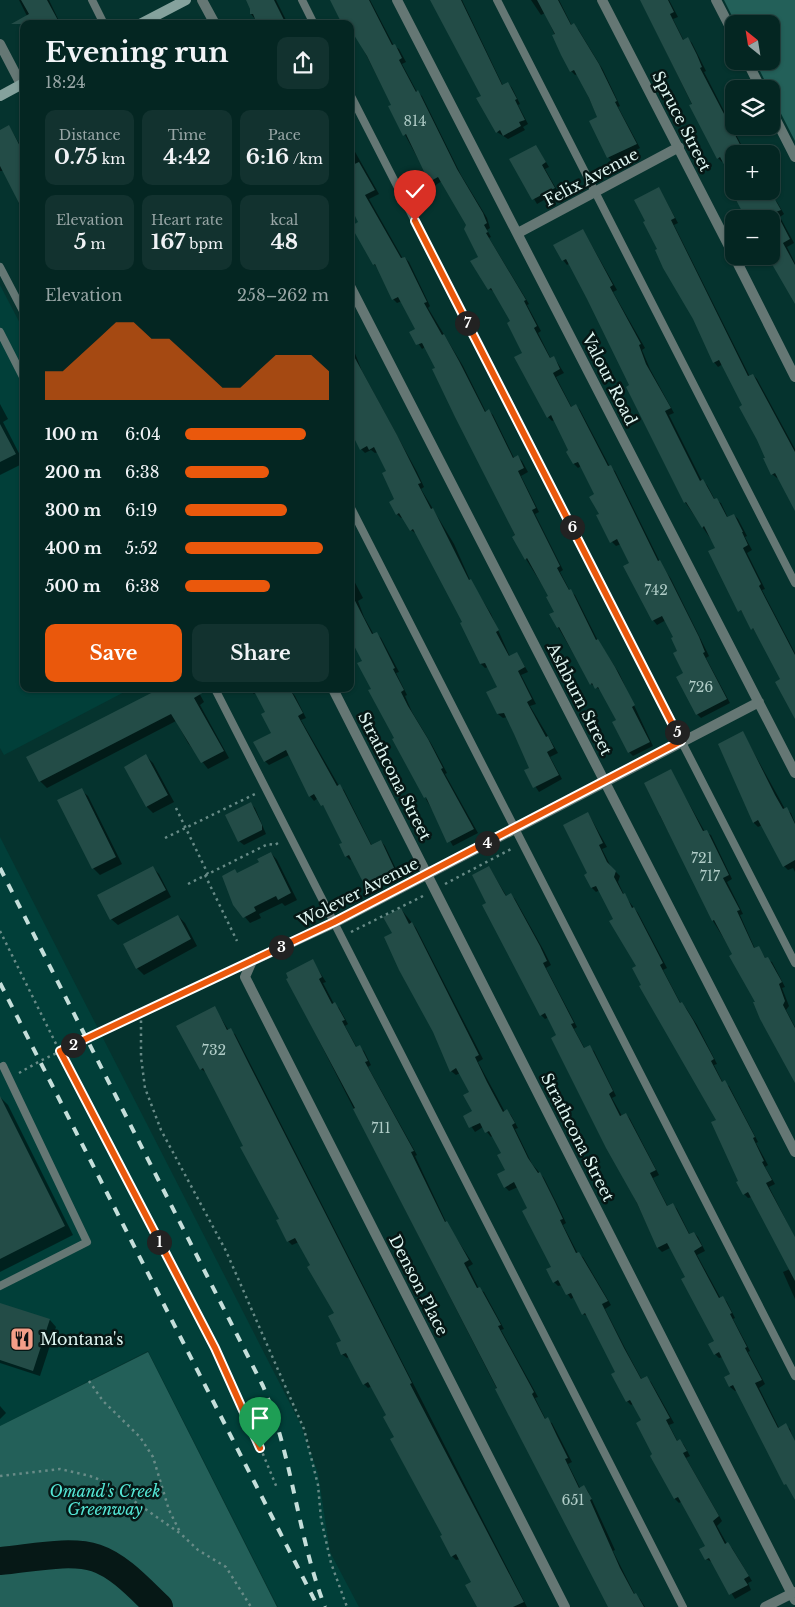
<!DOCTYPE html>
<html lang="en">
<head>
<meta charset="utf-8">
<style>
  :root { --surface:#042622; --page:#12322f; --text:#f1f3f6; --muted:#97a5a5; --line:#254340; --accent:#ea580c }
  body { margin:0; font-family:"Libre Baskerville",serif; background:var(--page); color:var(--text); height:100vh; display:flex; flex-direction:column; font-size:19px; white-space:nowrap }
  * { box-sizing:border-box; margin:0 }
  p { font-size:16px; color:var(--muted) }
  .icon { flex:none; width:28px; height:28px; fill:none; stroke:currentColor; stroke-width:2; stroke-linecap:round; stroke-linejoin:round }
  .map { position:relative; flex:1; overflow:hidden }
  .sheet { position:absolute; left:20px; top:20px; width:334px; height:672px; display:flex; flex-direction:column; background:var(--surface); border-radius:10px; box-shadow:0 1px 4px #0004,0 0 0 1px var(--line) }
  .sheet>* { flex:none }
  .needle { width:32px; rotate:330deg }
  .controls { position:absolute; left:725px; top:15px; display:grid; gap:10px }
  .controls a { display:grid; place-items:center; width:55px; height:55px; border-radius:10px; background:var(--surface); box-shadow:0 1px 4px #0004,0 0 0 1px var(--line); font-size:25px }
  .pin { position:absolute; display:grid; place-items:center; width:42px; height:42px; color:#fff; margin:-51px -21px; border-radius:50% 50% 50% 0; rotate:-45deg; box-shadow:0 0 5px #0007 }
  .pin .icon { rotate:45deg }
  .km { position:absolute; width:25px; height:25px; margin:-12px; border-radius:50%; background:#222; color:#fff; font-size:14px; line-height:25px; text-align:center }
  .round { display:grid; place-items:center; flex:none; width:52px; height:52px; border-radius:10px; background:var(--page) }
  .headline { display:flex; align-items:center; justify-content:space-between; height:85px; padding:0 25px }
  h1 { font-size:28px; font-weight:700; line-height:38px }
  .stats { display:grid; grid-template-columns:repeat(3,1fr); gap:8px; height:85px; padding:5px 25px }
  .stats div { display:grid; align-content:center; border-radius:10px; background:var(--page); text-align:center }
  .stats b { font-size:21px; font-weight:700 }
  .stats small { font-size:14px; font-weight:400 }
  .stats p { font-size:14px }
  .chart { height:140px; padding:10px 25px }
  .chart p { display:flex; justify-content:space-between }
  .chart svg { width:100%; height:90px; margin-top:5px; fill:var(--accent); opacity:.7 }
  .cta { display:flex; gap:10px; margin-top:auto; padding:10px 25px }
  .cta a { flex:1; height:58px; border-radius:10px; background:var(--accent); color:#fff; font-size:20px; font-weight:700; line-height:58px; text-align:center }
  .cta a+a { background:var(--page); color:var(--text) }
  ul { padding:0 25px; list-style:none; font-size:16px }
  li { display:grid; grid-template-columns:80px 60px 1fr; align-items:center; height:38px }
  li i { height:12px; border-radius:6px; background:var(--accent) }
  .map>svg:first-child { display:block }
  .built { fill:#013f39 }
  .green { fill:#236059 }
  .shadow { fill:#0007 }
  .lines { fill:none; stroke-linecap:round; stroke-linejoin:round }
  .river { stroke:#061816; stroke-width:28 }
  .building { fill:#234c47 }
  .path { stroke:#688b87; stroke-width:2.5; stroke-dasharray:2.5 4; stroke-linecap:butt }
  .lane { stroke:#657774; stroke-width:8 }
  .street { stroke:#657774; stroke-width:10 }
  .secondary { stroke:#85a29d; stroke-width:10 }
  .rail { stroke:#c5deda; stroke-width:4; stroke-dasharray:9 9; stroke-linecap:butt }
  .route-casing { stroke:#fff; stroke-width:10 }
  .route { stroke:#ea580c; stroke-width:6 }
  .labels { text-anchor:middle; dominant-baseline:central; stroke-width:5; stroke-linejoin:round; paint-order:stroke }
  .number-label { font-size:14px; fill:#b0ccc7 }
  .street-label { font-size:16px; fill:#dff6f2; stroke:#061715 }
  .poi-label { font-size:16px; fill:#dff6f2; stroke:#061715; text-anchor:start }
  .park-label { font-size:16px; font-style:italic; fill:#54e6d5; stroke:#061715 }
</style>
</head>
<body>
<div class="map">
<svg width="795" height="1607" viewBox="0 0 795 1607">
  <rect width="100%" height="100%" fill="#05332e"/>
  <path class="built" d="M0,285L24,331V689H130L4,755L0,748Z
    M0,837L300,1423L318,1473L330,1552L359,1607H278L148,1351L0,1426Z"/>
  <path class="green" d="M724,0H795V141L771,94V89H769L755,61H771V24H736Z
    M148,1352L277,1607H0V1426Z"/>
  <path class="shadow" d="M19,0H49L59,21L64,19L68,24H24L27,16Z
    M252,0H276L288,24H259L251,14Z
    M331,0H370L394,46L399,49L406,62L402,64L417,92L422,96L461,175L487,218L490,228L487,230L491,237L489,238L529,304L527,305L541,331L538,333L551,359L557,362L564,373L556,377L572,408L576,406L580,410L610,467L615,471L660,562L671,579L709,656L706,658L730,703L701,718L697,714L675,637L666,620L657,625L653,620L631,564L621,544L616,546L612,542L598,516L600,514L596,495L581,466L578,468L574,464L570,451L555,420L552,421L548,417L512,322L495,292L489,289L468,225L442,181L434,186L430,181L390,107L392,105L343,10Z
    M431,0H462L503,86L508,83L512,88L520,104L518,105L528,124L523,127L525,130L508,139L497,132L483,96Z
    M531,0H559L572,26L578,29L603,70L620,106L618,107L640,148L613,162L609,158L590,122L598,118L578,74L575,75L571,71L545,13L541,15Z
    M641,0H669L678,17L673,19L684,41L688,39L692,43L706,71L704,72L746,154H734L722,162L718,158Z
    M9,126L24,152V214L4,171H0V131Z
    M350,143L379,194L369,199L403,259L405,258L409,262L430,306L428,308L463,366L486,412L489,411L493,415L514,458L518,457L522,461L528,472L521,476L539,512L535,514L563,570L560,572L570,591L575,595L597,639L619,673L653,746L633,756L629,752L617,721L602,691L591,684L558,627L556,612L549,596L526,559L437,368L425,347L422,349L411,332L417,329L402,301L397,303L393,299L378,269L374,264L360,222L350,203Z
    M536,146L549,167L545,169L558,192L537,204L511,160Z
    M659,188L678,223L674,225L750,377L753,375L757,379L795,449V508L779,477L777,478L772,474L744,405L723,364L718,367L714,362L694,318L658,249Z
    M739,191H768L771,198L777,202L784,214L780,217L794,243L787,247L795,263V301L770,256L771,219Z
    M583,230L617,290L613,292L645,348L642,350L650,369L674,413L669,415L702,481L707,485L715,500L721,503L728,518L734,515L738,519L747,536L745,537L752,550L747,553L765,589L762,590L795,653V710L782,679L756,633L734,600L717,548L685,502L631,385L570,263L567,265L563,260Z
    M350,341L362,371L417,472L424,487L421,489L454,544L470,580L491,614L510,657L517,653L528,672L521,675L536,704L530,706L558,753L550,757L562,779L539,792L525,771L530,768L507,717L503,718L498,714V688L488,667L485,668L481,664L464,623L417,534L411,530L403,517L401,518L397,514L396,500L388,472L378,452L375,453L371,450L365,453L361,449L350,401Z
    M0,404L8,419L3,422L24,463L0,475Z
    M350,573L363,598L358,601L364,617L374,635L376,633L381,638L399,672L396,673L407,695L405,696L412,712L432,745L447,773L445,774L478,833L453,846L426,799L432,795L372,689L364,662L354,642L350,643Z
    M168,689H197L204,702L200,705L229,758L208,769L188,743L176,721L47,788L40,781L149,699Z
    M249,689H289L295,696L306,718L301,720L339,786L344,790L372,846L381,841L385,846L399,875L370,889L353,859L350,860L346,856L343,843L327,811L318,798L314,801L310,796L289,755L269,765L265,761L272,733L267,713L256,692L254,694Z
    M743,733L785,809L791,813L795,823V872L793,868L788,870L784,866L762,825L758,827L754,823L719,745Z
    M146,756L153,763L174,802L153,813L147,807Z
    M670,770L705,832L711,835L732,879L727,882L743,914L740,915L755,949L758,947L766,959L772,962L785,987L782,988L789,1006L786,1010L795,1027V1082L734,955L713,921L700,891L660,816Z
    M81,790L88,796L122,864L100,875L93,868Z
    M251,804L255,808L266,834L244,845L239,841Z
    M588,813L607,847L602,849L611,867L620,876L618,882L624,895L638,913L667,968L663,970L681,1004L686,1008L697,1025L717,1064L714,1065L723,1083L729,1086L758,1142L756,1143L768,1165L765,1167L775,1184L769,1187L795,1238V1299L783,1272L790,1269L752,1197L748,1198L744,1194L717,1120L643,986L638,967L600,890L596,892L592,888L586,875L589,874Z
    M271,853L277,860L297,900L285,906L282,903L259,914L261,918L250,923L235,905L223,876L238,874L261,863Z
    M152,867L159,874L171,897L118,925L111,919Z
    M489,867L507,897L511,895L515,899L544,951L551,965L546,968L577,1027L574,1029L585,1049L589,1047L594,1051L616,1096L612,1098L622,1116L626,1114L630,1119L659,1175L653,1178L668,1207L673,1205L677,1209L690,1235L694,1233L698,1237L705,1251L697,1255L721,1299L723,1298L727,1302L735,1318L733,1319L750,1351L748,1352L765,1384L759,1388L779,1428L785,1425L790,1429L795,1444L737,1390L735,1391L730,1387L725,1377L732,1374L723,1357L719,1358L715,1354V1342L687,1278L670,1248L662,1252L658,1248L558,1035L549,1017L545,1019L541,1015L488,903Z
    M401,909L416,928L483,1059L478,1062L505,1112L507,1111L511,1115L518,1128L515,1129L532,1164L544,1178L559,1208L566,1223L563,1225L578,1254L583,1257L611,1305L605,1309L628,1354L642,1380L646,1378L651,1382L674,1423L669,1425L678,1442L680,1441L684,1445L690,1456L686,1458L722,1521L717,1526L727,1544L732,1548L752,1581L748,1583L751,1590L735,1599L712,1562L706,1559L707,1546L682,1501L679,1503L675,1499L654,1455L642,1421L633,1404L631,1405L627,1401L617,1373L589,1317L583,1314L574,1297L571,1299L562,1285L558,1286L554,1282L552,1267L529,1208L518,1187L509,1191L505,1187L507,1171L503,1154L493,1135L491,1137L483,1127L475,1132L465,1117L474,1112L470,1093L460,1073L456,1075L451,1071L393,933Z
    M178,916L185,923L197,946L144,975L137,968Z
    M312,960L326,982L323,983L334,1004L339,1008L348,1024L345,1026L357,1048L359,1047L364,1051L371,1065L368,1067L417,1155L415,1156L446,1222L473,1264L468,1267L479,1289L484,1292L504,1329L501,1330L538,1397L535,1398L546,1420L552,1423L572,1462L568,1464L580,1488L584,1487L588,1491L615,1550L613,1551L635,1595L640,1599L645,1607H609L564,1520L288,980Z
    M214,1007L229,1031L235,1034L254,1071L527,1607H478L472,1583L460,1559L456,1560L452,1556L444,1536L391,1440L395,1437L387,1416L372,1386L368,1388L364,1384L349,1357L347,1358L342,1354V1341L336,1313L299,1242L292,1245L288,1241L281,1219L207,1073L201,1069Z
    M0,1097L8,1105L73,1235L0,1272Z
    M0,1304L50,1320L56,1327L40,1376L0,1363Z
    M0,1406L6,1413L0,1419Z"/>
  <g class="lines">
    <path class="river" d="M0,1561C28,1559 69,1549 96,1558C120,1566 141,1590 159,1607"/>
  </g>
  <path class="building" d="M21,0H47L60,24H11L29,14Z
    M246,0H274L286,24H257L253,14H250V9Z
    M330,0H369L392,45L395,44L402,58L399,60L416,92L418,90L457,169L483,213L487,223L484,225L488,232L486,233L526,300L524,301L537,326L534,328L550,358L554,356L560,369L553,373L571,407L576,404L608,466L611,465L658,561L660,560L667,573L699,637L705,652L703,653L727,699L696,715L676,677L683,673L673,653L677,651L671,638L673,637L662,616L652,621L623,566L629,563L617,539L610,543L596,515L599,514L589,497L594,494L578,462L573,464L566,452L568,450L551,415L547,418L514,357L522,353L507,323L510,321L491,288L488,290L470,261L478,257L464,229L466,225L438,177L429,182L406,134L403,136L388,106L391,105L367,56L354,35L350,37V24H342Z
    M430,0H461L502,85L508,82L517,99L515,100L525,120L519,122L521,126L503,136L500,130L496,133L476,98L481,96Z
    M537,0H558L571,25L574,23L599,64L617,101L615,102L637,144L607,158L589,121L597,117L589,98L574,70L570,72L561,55L552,35L555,34Z
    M640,0H668L674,12L670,14L683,40L688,37L697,55L702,67L700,68L745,154H734V183L720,157L717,159L689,105L692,104Z
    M9,125L24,154V213L0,166V130Z
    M536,145L546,162L542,165L555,188L532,200L509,159Z
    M359,162L375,190L365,195L401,258L405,257L427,302L424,303L442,335L444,334L459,361L485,412L489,409L513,458L518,455L524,468L518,471L536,508L532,510L560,566L557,568L569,590L571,589L596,640L598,639L615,667L635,705L632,707L650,742L628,753L612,722L616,720L598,687L595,689L592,683L590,685L559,627L557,628L549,614L554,612L546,597L548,596L527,558L525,560L512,537L515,535L455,417L432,369L435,368L422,343L416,345L409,332L415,329L398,297L392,300L375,264L373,265L351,226L358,222L350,206V166Z
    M659,187L675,218L671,220L748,376L753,374L795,452V511L775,473L771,475L763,458H765L757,440L739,407L742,405L719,360L713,363L693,319L663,268L655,250L657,249L643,222L645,221L634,200Z
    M744,191H767L770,198L773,196L781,210L776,212L790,239L783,243L795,265V304L769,259L771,258V219H746L734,196Z
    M583,229L613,285L610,287L641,344L639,345L646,364L671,408L665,411L700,481L703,479L714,499L717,498L727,517L734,514L743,532H742L748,545L743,548L761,584L759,586L795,655V719L775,682L780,679L753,628L751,630L741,610L738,612L708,551L715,548L704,526L702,528L686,502L684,503L626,387L629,385L587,299L566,259L562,261L553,245Z
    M350,349L397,435L421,483L418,484L431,509L433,508L469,580L471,579L499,630L496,632L509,656L517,652L525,667L518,671L532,699L527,702L546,737L548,736L554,748L547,752L559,775L533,788L524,770L529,768L514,734L504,713L497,714L486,692L497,687L485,663L480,664L460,623L462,622L413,529L410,531L399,513L396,515L389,502L394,499L382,473L386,471L374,447L369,450L367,446L360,450L350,430V427L355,424L350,414Z
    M0,424L16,454L0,462Z
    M350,591L372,634L377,632L395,668L393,669L404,690L401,692L408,706L428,739L443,768L441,769L474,829L447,843L426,797L424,798L392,739L394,738L368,690L371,689L357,663L362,661L350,638Z
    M159,689H209L194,698L224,751L201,763L171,714L39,782L26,757Z
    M253,689L291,691L303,713L298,716L337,786L340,784L371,845L381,840L395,870L365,886L349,855L345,857L339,844L342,843L323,805L321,806L314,794L309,797L286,750L264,762L253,742L271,733L261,714L265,712Z
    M743,731L775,795L783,809L787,807L795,824V860L783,867L758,820L753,823L718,744Z
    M146,754L168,795L146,807L124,767Z
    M671,769L703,831L707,830L729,875L723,878L740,910L737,911L754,948L759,946L765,958L768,957L782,982L779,984L785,1001L783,1005L795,1028V1083L760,1019L753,1002H755L729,956L732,954L714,920L712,921L644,783Z
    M82,788L116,857L92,869L57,800Z
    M251,802L262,825V830L238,842L225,815Z
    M588,812L603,843L599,845L607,862L616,871L614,877L623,894L625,893L632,908L634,907L663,963L660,965L680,1003L682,1002L693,1020L714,1059L711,1061L722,1082L725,1080L755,1137L753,1138L764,1161L762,1162L772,1180L766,1183L795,1237V1281L748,1192L743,1195L736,1182L738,1181L711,1122L716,1120L639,986L641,985L632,968L636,966L609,921L613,919L596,886L591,888L584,875L587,873L563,825Z
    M271,852L291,893L278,900L276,896L254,907L256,911L243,918L233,905L222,876L235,869L237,873L259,862L257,859Z
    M153,866L166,890L110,920L97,895Z
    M489,866L504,893L506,896L511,893L540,946L547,961L543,963L574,1023L571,1024L584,1048L590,1045L613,1091L609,1094L620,1116L626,1113L656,1170L650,1173L667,1206L673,1203L689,1234L694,1232L702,1246L694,1251L719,1298L723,1296L732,1313L730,1314L747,1347L745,1348L762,1380L755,1383L778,1428L786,1423L795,1441V1500L786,1484L784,1485L733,1385L729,1387L724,1377L730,1374L719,1352L714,1355L708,1344L714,1341L681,1279L685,1277L667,1243L657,1248L637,1203L606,1148L551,1038L556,1035L545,1013L540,1016L482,905L486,903L472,875Z
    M401,908L409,924L412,922L479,1055L475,1057L487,1082L503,1112L507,1109L515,1123L512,1125L528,1158L538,1173L540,1172L555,1202L563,1219L560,1220L576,1253L579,1252L608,1301L602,1304L624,1348L641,1379L647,1376L670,1418L666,1420L677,1441L680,1439L687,1451L683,1453L719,1516L713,1521L725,1544L728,1542L749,1576L744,1579L748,1585L729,1595L709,1558L705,1560L699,1549L705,1546L678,1497L674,1499L650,1456L652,1454L636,1423L641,1420L630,1400L626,1402L611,1374L615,1372L585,1313L582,1315L571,1293L566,1295L558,1280L553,1283L546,1269L551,1267L522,1211L527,1208L514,1182L504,1188L497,1174L505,1170L497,1155L501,1153L489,1131L485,1133L480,1123L469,1128L463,1116L472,1111L463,1095L469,1092L456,1068L450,1072L433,1032L399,970L384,937L392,933L383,917Z
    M178,915L191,939L136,969L123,944Z
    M313,959L322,977L319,979L332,1004L335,1002L345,1020L342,1021L356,1047L360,1045L368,1061L365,1062L414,1151L411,1152L445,1222L447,1221L469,1260L464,1263L477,1288L480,1287L501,1325L498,1326L534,1392L532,1394L545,1419L548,1417L557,1436L568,1458L565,1459L579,1488L584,1485L592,1499L590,1500L620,1568L634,1594L636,1593L644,1607H608L495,1389L497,1388L353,1109L355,1108L286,979L288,978L286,973Z
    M215,1006L227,1030L231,1028L250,1066L412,1383L410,1384L515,1585L524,1602L513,1607H477L465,1585L471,1582L456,1554L451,1557L440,1536L442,1535L390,1439L394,1437L383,1417L386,1415L368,1382L363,1385L346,1353L341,1355L336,1343L341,1341L328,1316L334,1313L307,1267L310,1265L295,1238L287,1242L276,1220L279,1219L240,1147L243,1146L218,1097L203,1068L200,1070L176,1026Z
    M0,1096L65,1226L0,1259Z
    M0,1303L50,1319L33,1371L0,1360Z"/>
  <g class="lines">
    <path class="path" d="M176,808L208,874
      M165,838L255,794
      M205,875L237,941
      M188,884L268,844L275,845L281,841
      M445,884L513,848
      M0,931L62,1056L215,1348L244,1408L277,1488
      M351,932L425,895
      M234,969L141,1013V1057L145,1088L161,1130L226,1251L304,1429L318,1485L321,1519L331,1563L347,1607
      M19,1073L40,1061L141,1013
      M89,1381L103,1401L140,1437L153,1457L169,1510L180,1532
      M0,1476L60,1469L90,1476L108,1483L181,1534L198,1550L226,1567L251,1607"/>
    <path class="lane" d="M92,0L104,24
      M302,0L314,24
      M497,0L795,583
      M350,94L795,963
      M0,267L24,313
      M0,332L24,379
      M350,506L795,1376
      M215,689L683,1607
      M0,1286L87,1242L3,1066"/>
    <path class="street" d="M202,0L215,24
      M397,0L795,773
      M602,0L734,256
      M716,0L734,35
      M0,44L24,90
      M747,61L761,89
      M771,110L795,157
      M518,233L679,147
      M734,256L795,377
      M350,286L795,1152
      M333,689L795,1600
      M565,1607L245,977L252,961L334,923L759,702
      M765,1607L795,1592"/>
    <path class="secondary" d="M140,24L186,0
      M0,96L24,83"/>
    <path class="rail" d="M0,868L263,1386C293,1457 297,1535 325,1607
      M0,983L318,1607"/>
  </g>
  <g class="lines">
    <g class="route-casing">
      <path id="route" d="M260,1448L215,1348L60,1051L334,922L681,741L415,221"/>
    </g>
    <use href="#route" class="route"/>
  </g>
  <defs>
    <g id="restaurant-square" transform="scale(1.25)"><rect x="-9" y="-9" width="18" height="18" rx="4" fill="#f49e88" stroke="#061715"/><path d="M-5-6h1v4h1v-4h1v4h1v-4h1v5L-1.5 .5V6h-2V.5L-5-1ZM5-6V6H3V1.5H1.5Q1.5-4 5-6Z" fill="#111"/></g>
  </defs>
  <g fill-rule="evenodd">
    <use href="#restaurant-square" x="22" y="1339"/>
  </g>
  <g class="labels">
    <g class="number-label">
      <text x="415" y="121">814</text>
      <text x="656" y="590">742</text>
      <text x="701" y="687">726</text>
      <text x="702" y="858">721</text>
      <text x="710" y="876">717</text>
      <text x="214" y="1050">732</text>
      <text x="381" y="1128">711</text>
      <text x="573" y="1500">651</text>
    </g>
    <g class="street-label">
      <text transform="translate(682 121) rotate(63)">Spruce Street</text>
      <text transform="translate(591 177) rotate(-28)">Felix Avenue</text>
      <text transform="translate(610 379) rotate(63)">Valour Road</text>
      <text transform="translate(580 699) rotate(63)">Ashburn Street</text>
      <text transform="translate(395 776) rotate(63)">Strathcona Street</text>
      <text transform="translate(358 892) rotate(-27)">Wolever Avenue</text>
      <text transform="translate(578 1137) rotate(63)">Strathcona Street</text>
      <text transform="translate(419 1285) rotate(63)">Denson Place</text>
    </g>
    <g class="poi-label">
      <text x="40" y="1339">Montana's</text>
    </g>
    <g class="park-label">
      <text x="105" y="1491">Omand's Creek<tspan x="105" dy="18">Greenway</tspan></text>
    </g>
  </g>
</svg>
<div class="controls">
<a><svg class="needle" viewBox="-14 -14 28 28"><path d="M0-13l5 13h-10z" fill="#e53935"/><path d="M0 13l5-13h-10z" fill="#97a5a5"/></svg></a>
<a><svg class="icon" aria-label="layers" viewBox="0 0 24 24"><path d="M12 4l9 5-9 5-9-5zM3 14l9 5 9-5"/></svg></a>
<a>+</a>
<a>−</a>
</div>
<div class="pin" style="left:260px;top:1448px;background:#1e9e55"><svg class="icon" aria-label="arrive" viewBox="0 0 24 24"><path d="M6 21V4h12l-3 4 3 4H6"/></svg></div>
<div class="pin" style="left:415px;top:221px;background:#d93025"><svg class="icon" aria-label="check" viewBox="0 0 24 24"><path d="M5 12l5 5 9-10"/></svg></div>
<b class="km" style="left:159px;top:1242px">1</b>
<b class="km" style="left:73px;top:1045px">2</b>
<b class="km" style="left:281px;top:947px">3</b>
<b class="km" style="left:487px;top:843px">4</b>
<b class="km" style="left:677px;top:732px">5</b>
<b class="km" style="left:572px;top:527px">6</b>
<b class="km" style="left:467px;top:323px">7</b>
<section class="sheet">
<div class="headline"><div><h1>Evening run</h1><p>18:24</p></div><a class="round"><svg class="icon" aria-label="share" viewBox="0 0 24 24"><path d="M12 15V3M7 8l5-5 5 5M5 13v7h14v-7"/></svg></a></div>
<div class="stats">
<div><p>Distance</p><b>0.75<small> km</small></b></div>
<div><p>Time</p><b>4:42</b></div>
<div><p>Pace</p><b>6:16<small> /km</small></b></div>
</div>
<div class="stats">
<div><p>Elevation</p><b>5<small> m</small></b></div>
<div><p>Heart rate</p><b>167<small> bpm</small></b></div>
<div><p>kcal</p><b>48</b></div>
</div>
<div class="chart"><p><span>Elevation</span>258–262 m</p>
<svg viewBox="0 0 160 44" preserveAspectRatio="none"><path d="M0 44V30L10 30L20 22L30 14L40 6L50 6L60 14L70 14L80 22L90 30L100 38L110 38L120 30L130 22L140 22L150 22L160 30V44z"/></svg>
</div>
<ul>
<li><b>100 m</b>6:04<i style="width:84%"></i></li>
<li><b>200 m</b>6:38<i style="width:58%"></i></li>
<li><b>300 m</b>6:19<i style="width:71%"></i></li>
<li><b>400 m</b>5:52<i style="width:96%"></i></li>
<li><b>500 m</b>6:38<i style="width:59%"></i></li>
</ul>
<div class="cta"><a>Save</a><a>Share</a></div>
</section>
</div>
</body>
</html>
